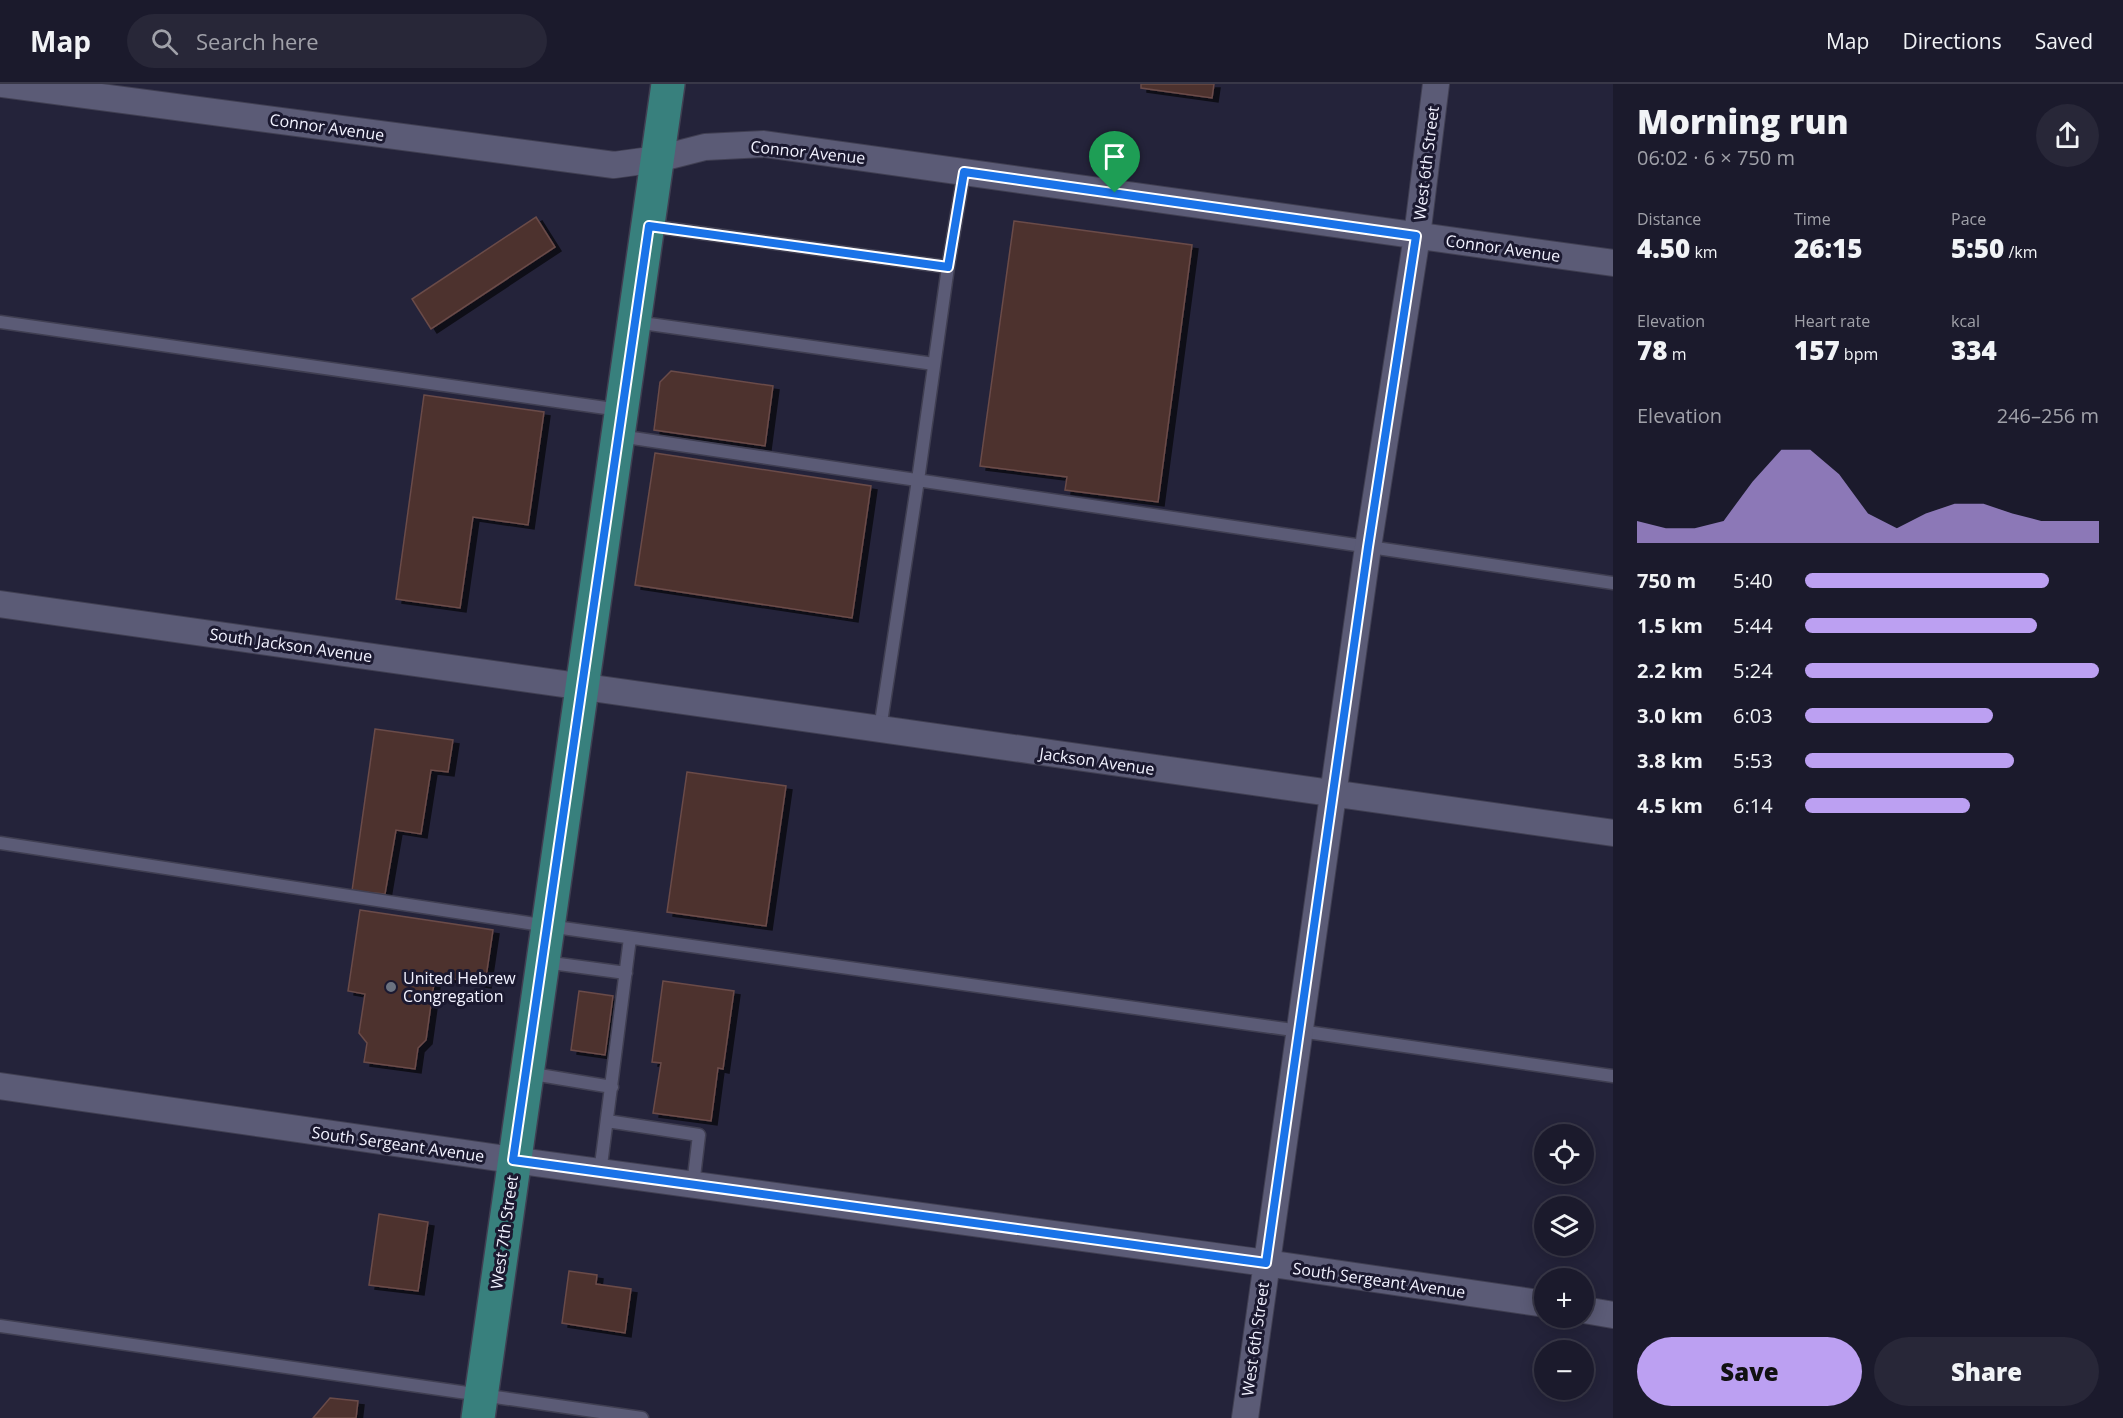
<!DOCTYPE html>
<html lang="en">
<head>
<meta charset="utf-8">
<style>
  :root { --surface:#1b1a2c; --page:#282738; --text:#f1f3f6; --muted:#a0a1a9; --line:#393848; --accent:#bca0f2 }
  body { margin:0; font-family:"Open Sans",sans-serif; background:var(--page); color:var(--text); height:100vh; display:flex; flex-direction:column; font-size:22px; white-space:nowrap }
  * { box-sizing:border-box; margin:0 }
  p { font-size:20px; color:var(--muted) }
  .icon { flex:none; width:33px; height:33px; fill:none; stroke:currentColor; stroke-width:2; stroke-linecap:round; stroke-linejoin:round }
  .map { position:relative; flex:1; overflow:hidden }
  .side { display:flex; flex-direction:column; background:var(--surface); width:510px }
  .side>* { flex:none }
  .controls { position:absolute; left:1534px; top:1040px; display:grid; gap:12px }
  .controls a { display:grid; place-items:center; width:60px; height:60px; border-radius:50%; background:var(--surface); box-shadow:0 3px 15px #0003,0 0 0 2px var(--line); font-size:30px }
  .pin { position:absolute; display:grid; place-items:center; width:51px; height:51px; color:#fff; margin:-62px -26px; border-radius:50% 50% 50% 0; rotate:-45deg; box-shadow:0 0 6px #0007 }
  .pin .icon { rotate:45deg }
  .round { display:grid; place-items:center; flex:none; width:63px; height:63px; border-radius:32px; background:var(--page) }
  .headline { display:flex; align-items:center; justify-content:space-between; height:102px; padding:0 24px }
  h1 { font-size:33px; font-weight:800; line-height:45px }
  .figures { display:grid; grid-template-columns:repeat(3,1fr); gap:9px; height:102px; padding:6px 24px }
  .figures div { display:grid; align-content:center }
  .figures b { font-size:26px; font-weight:800 }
  .figures small { font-size:16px; font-weight:400 }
  .figures p { font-size:16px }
  .chart { height:168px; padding:12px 24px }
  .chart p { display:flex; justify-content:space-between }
  .chart svg { width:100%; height:108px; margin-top:6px; fill:var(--accent); opacity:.7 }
  .button { display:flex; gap:12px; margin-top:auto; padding:12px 24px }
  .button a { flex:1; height:69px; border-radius:36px; background:var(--accent); color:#111; font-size:24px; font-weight:800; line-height:69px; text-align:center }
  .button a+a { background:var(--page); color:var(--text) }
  ul { padding:0 24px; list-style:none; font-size:20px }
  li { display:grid; grid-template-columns:96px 72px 1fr; align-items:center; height:45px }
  li i { height:15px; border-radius:8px; background:var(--accent) }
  header { display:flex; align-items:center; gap:36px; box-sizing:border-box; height:84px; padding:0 30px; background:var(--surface); border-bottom:2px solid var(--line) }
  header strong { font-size:28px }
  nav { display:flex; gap:33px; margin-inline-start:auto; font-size:21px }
  .search { width:420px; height:54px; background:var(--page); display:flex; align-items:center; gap:15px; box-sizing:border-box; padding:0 21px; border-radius:33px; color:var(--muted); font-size:22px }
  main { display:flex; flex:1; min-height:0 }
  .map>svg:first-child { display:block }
  .building { fill:#4e312e; stroke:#6a4b48; stroke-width:1.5; filter:url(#shadow) }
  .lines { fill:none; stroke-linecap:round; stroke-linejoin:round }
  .lane-casing { stroke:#403f52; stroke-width:15 }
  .street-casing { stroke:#403f52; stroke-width:28 }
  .primary-casing { stroke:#403f52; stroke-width:36 }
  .lane { stroke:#5b5b76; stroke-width:12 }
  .street { stroke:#5b5b76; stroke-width:26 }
  .primary { stroke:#38807d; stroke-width:33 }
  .route-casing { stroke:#fff; stroke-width:12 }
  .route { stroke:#1a73e8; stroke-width:8 }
  .worship-dot { fill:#6b7280; stroke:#1b1930; stroke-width:2 }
  .labels { text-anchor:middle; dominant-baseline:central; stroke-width:6; stroke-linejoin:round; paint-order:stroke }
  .street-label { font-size:16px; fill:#f2f2ff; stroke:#1b1930 }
  .poi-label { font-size:16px; fill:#f2f2ff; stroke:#1b1930; text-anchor:start }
</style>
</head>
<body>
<header>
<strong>Map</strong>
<div class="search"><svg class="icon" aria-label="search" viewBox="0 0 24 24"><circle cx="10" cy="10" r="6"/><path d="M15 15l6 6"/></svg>Search here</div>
<nav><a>Map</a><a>Directions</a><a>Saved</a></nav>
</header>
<main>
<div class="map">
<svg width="1613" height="1334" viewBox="0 0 1613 1334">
  <defs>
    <filter id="shadow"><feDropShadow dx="6" dy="4" stdDeviation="0" flood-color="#0009"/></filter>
  </defs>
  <rect width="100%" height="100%" fill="#24233a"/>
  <path class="building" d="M1141,0H1214L1212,14L1141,4Z
    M536,133L555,163L431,245L412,215Z
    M1014,137L1192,161L1158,418L1065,406L1067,393L980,382Z
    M671,287L773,302L765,362L654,346L660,298Z
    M424,311L544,328L528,441L473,433L460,524L396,515Z
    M655,369L871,402L852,534L635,501Z
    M375,645L453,656L448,688L431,686L421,750L396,746L385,810L352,807Z
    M687,688L786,702L766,842L667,828Z
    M360,826L493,846L485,900L435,892L426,956L418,964L415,985L364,978L367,959L359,949L365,910L348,907Z
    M663,897L734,907L723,985L718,984L711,1037L653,1029L661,979L652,978Z
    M579,907L613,912L605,971L571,966Z
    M379,1130L428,1138L418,1207L369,1201Z
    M569,1187L597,1191L596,1200L631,1205L625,1249L562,1239Z
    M330,1314L358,1317L356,1334H313Z"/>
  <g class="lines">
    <g class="lane-casing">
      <path id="lane" d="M650,142L948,183
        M0,238L620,326
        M635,238L934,280
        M619,352L1613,499
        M880,645L918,396L948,183L964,88
        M0,759L548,842L1300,947L1613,992
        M544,878L626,889
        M527,989L612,1003
        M607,1037L699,1051L693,1101
        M600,1089L630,854
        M0,1242L642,1334"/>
    </g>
    <g class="street-casing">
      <path id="street" d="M3,0L614,81L658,75L705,63L764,60L1613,179
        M0,520L1613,749
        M0,1002L513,1076L1266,1179L1545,1220
        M1584,1226L1613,1231
        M1245,1334L1368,463L1417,152L1436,0"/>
    </g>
    <g class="primary-casing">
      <path id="primary" d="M478,1334L668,0"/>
    </g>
    <use href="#lane" class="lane"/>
    <use href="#street" class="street"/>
    <use href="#primary" class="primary"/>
  </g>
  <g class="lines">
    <g class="route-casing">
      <path id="route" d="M964,88L1416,152L1368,463L1266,1179L513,1076L649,142L948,183Z"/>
    </g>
    <use href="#route" class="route"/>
  </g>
  <circle class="worship-dot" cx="391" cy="903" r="6"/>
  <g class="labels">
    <g class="street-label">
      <text transform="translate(327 43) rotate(8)">Connor Avenue</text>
      <text transform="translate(808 68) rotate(6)">Connor Avenue</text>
      <text transform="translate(1426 79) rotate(-83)">West 6th Street</text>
      <text transform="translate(1503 164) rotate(8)">Connor Avenue</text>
      <text transform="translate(291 561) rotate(8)">South Jackson Avenue</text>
      <text transform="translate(1097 677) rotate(8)">Jackson Avenue</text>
      <text transform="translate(398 1060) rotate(8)">South Sergeant Avenue</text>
      <text transform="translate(504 1148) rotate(-82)">West 7th Street</text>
      <text transform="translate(1379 1196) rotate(8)">South Sergeant Avenue</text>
      <text transform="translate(1255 1255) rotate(-82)">West 6th Street</text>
    </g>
    <g class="poi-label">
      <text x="403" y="894">United Hebrew<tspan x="403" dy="18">Congregation</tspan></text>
    </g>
  </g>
</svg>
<div class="controls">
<a><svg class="icon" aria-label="locate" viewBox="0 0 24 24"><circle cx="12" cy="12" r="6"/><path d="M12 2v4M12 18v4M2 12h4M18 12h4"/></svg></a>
<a><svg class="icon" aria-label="layers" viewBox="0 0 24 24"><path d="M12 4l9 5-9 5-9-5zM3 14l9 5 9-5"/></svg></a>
<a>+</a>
<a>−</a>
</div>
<div class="pin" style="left:1115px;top:109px;background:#1e9e55"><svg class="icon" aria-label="arrive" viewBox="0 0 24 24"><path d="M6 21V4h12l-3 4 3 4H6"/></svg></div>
</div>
<section class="side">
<div class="headline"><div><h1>Morning run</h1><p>06:02 · 6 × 750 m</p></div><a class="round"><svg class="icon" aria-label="share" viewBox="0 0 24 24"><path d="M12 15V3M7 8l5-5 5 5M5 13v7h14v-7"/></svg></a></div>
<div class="figures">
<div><p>Distance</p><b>4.50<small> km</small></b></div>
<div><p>Time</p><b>26:15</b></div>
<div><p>Pace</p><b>5:50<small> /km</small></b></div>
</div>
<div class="figures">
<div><p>Elevation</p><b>78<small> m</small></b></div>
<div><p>Heart rate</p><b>157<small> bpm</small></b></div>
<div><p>kcal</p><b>334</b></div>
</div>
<div class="chart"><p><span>Elevation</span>246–256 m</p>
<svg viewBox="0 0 160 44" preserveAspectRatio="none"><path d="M0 44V35L10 38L20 38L30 35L40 19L50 6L60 6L70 16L80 32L90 38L100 32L110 28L120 28L130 32L140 35L150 35L160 35V44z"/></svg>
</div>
<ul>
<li><b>750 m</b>5:40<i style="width:83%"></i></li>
<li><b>1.5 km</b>5:44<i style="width:79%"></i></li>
<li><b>2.2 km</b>5:24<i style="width:100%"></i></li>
<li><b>3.0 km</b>6:03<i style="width:64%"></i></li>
<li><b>3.8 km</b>5:53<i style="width:71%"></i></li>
<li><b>4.5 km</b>6:14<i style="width:56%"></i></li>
</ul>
<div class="button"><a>Save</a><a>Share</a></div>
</section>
</main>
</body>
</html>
